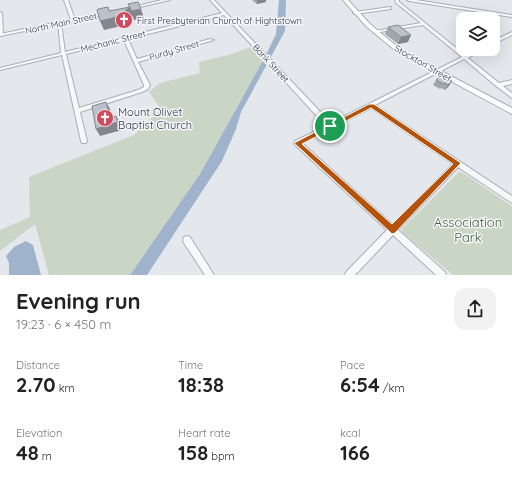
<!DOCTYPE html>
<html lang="en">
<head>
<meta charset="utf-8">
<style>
  :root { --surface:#fff; --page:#f2f2f2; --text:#222; --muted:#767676 }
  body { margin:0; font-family:Quicksand,sans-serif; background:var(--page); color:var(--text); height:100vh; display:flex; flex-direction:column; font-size:15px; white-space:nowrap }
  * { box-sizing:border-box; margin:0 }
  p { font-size:13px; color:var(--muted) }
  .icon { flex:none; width:22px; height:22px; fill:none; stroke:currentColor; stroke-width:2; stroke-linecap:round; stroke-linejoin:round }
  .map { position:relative; height:275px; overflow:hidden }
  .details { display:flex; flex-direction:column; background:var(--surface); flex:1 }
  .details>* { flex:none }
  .controls { position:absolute; left:456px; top:12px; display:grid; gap:8px }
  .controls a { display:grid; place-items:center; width:44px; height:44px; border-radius:8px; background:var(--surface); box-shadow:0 4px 16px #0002; font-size:20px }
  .pin { position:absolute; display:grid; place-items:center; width:34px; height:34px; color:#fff; margin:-17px; border:2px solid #fff; border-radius:50%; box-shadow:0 1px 4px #0007 }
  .round { display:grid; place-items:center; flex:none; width:42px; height:42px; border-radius:12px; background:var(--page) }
  .head { display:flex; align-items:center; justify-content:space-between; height:68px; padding:0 16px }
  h1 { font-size:22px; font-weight:700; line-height:30px }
  .figures { display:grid; grid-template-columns:repeat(3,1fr); gap:6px; height:68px; padding:4px 16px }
  .figures div { display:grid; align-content:center }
  .figures b { font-size:20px; font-weight:700 }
  .figures small { font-size:11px; font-weight:400 }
  .figures p { font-size:11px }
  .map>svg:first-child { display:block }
  .green { fill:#c9d6c5 }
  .water { fill:#9fb4cc }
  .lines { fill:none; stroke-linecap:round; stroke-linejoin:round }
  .minor-casing { stroke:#a9aeb7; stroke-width:2 }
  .tertiary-casing { stroke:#a9aeb7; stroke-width:2 }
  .secondary-casing { stroke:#a9aeb7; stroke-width:2 }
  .minor { fill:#f7f8fa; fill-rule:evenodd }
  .tertiary { fill:#f7f8fa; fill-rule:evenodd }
  .secondary { fill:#fff; fill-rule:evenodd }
  .wall { fill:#a1a5ae }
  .shaded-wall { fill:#83868d }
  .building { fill:#bbc0ca; stroke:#83868d }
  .route { fill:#b45309; stroke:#fff; fill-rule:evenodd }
  .labels { text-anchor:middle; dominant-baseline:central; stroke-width:3; stroke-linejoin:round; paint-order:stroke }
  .far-poi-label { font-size:9px; fill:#2b3445; stroke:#f4f6f9; text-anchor:start }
  .far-street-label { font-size:9px; fill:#2b3445; stroke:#f4f6f9 }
  .poi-label { font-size:11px; fill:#2b3445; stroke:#f4f6f9; text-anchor:start }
  .near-park-label { font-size:13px; fill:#3f6138; stroke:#f4f6f9 }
</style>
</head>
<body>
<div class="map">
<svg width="512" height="275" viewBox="0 0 512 275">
  <rect width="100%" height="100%" fill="#e4e7ec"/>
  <path class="green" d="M251,47L263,61L200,174L130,275H49L35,224L0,251V230L30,217L29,177L134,135L161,109L149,92L160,83L200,73L199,62L232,54Z
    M459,172L463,173L512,206V275H453L402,232V229Z"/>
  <path class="water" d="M279,0H286L285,31L241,112L236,129L222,161L147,275H130L200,174L265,57L276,34Z
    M26,241L33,245L41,275H9V263L6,256L14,247Z"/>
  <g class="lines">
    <g class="minor-casing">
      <path id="minor" d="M64,0H68L75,20L74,21L71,20Z
        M210,0H214L331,123L462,57L423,25L374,33V31H375L421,23L396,3L395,0H399V2L465,55L478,49H483L468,58L499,83L512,80V84L503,86L512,93V98L496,86L464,59L375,105L512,196V203L458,167L398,230L445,272L446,275H436L393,235L355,275H345L346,272L387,230L295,145L294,143L295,141L326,126L224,15L128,39L137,59L210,39L214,40L138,62L150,85L148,89L142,92L80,112L87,141L86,143H82L81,141L62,55L0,70V68L61,53L58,22L61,23L65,52L222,13ZM124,40L144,85V87L138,90L79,108L66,54ZM371,108L453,164L393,225L302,143Z
        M407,0H416L512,15V17L409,1Z
        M390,7H391V9L355,14L353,13L355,12Z
        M0,12L2,13L3,35L1,36H0Z
        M512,32V35L493,44V41Z
        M187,236L190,237L214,275H205L184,243L183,240L184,237Z"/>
    </g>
    <g class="tertiary-casing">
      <path id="tertiary" d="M162,0H170L131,9L129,8Z
        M107,12L109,13V14L0,36V34Z"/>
    </g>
    <g class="secondary-casing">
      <path id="secondary" d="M343,0H348L370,24L401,50L512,108V114L397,52L366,26Z"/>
    </g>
    <use href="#minor" class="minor"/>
    <use href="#tertiary" class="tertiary"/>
    <use href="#secondary" class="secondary"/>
  </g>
  <path class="wall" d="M252,0H266V2L257,4Z
    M388,27L408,42L398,44L385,34Z
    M442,74L449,86L445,90L441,88L440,89L433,85L436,80Z"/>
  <path class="shaded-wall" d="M257,0H266V2L257,4Z
    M130,7L133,16L121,26L104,30L100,21L112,18Z
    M141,9L144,18L134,20L131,11Z
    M411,35L408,42L398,44L401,37Z
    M452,81L449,86L445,90L448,85Z
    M106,102L110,109L114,124L116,116L120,123L122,130L100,136L96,129L110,118Z"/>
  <path class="building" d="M138,2L141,9L131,11L130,7L117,17L100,21L97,10L98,9L108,7L109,11L130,7L128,4Z
    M398,25L411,35L401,37L388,27Z
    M442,74L452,81L448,85L444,83L443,84L436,80Z
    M106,102L110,118L116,116L118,122L96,129L92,106Z"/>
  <path class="route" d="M369,104H374L461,163L395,233L392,234L294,143ZM371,108L453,164L392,224L302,144Z"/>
  <defs>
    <g id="church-disc" transform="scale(0.9)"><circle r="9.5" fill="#d1495b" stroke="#f4f6f9"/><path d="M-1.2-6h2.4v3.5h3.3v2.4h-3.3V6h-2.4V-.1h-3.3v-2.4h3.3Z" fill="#fff"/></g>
  </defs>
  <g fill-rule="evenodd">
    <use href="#church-disc" x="124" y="20"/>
    <use href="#church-disc" x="105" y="118"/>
  </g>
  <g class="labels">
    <g class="far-poi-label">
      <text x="137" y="20">First Presbyterian Church of Hightstown</text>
    </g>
    <g class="far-street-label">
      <text transform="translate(61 23) rotate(-12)">North Main Street</text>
      <text transform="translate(113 41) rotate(-14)">Mechanic Street</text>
      <text transform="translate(174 50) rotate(-16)">Purdy Street</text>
      <text transform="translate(271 63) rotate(47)">Bank Street</text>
      <text transform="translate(423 63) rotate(30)">Stockton Street</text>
    </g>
    <g class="poi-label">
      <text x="118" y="112">Mount Olivet<tspan x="118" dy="13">Baptist Church</tspan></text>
    </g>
    <g class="near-park-label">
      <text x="468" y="222">Association<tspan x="468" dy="15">Park</tspan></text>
    </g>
  </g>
</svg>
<div class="controls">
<a><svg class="icon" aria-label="layers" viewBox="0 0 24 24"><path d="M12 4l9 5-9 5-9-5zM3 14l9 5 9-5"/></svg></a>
</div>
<div class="pin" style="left:330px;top:126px;background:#1e9e55"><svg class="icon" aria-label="arrive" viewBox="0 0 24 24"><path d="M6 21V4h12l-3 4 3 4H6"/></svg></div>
</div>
<section class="details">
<div class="head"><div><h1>Evening run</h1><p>19:23 · 6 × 450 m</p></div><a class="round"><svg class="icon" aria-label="share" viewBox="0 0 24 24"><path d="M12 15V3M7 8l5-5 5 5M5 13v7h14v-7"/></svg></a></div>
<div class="figures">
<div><p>Distance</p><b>2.70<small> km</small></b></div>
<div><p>Time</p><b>18:38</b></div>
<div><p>Pace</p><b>6:54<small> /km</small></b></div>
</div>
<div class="figures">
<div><p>Elevation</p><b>48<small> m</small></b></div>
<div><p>Heart rate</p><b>158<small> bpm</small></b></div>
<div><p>kcal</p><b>166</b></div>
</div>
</section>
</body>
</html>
